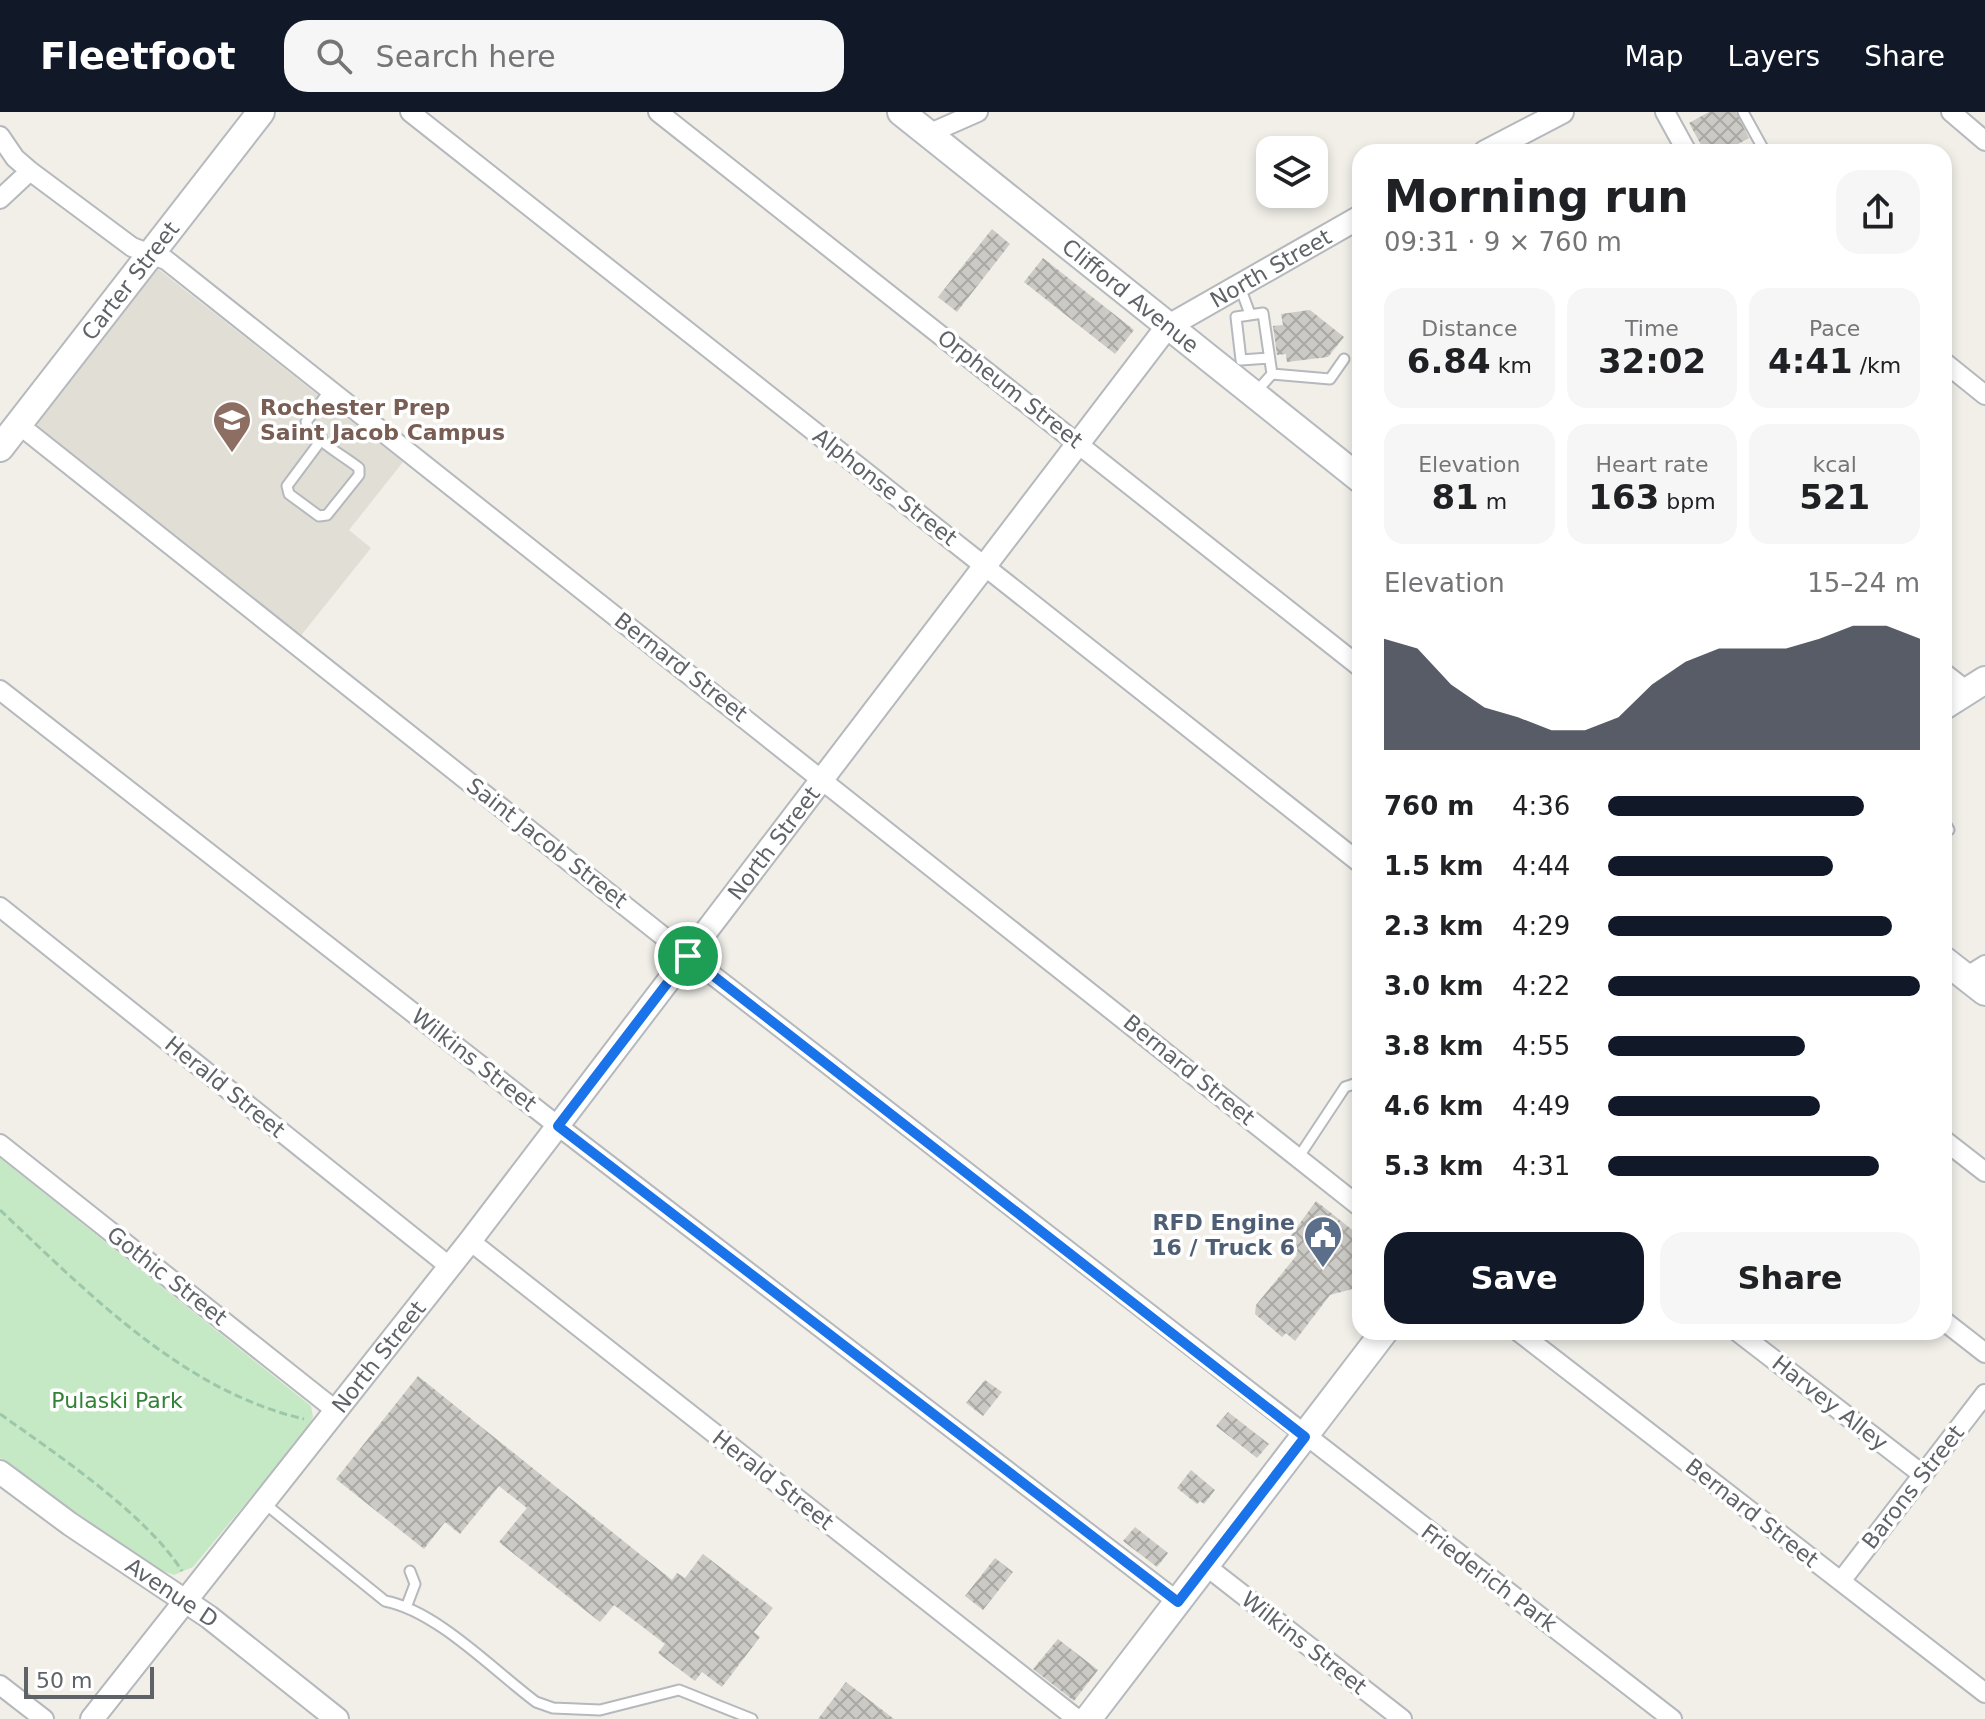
<!DOCTYPE html>
<html lang="en">
<head>
<meta charset="utf-8">
<style>
  :root { --surface:#fff; --page:#f6f6f6; --text:#202124; --muted:#757577; --accent:#111827 }
  body { margin:0; font-family:"DejaVu Sans",sans-serif; background:var(--page); color:var(--text); height:100vh; display:flex; flex-direction:column; font-size:30px; white-space:nowrap }
  * { box-sizing:border-box; margin:0 }
  p { font-size:26px; color:var(--muted) }
  .icon { flex:none; width:44px; height:44px; fill:none; stroke:currentColor; stroke-width:2; stroke-linecap:round; stroke-linejoin:round }
  .map { position:relative; flex:1; overflow:hidden }
  .panel { position:absolute; left:1352px; top:32px; width:600px; height:1196px; display:flex; flex-direction:column; background:var(--surface); border-radius:24px; box-shadow:0 4px 12px #0003 }
  .panel>* { flex:none }
  .buttons { position:absolute; left:1256px; top:24px; display:grid; gap:16px }
  .buttons a { display:grid; place-items:center; width:72px; height:72px; border-radius:16px; background:var(--surface); box-shadow:0 4px 12px #0003; font-size:40px }
  .scale { position:absolute; left:24px; bottom:20px; width:130px; box-sizing:border-box; padding-left:8px; border:4px solid #5f6368; border-top:0; font-size:22px; line-height:28px; white-space:nowrap; color:#5f6368; -webkit-text-stroke:6px #fff; paint-order:stroke }
  .pin { position:absolute; display:grid; place-items:center; width:68px; height:68px; color:#fff; margin:-34px; border:4px solid #fff; border-radius:50%; box-shadow:0 2px 8px #0007 }
  .round { display:grid; place-items:center; flex:none; width:84px; height:84px; border-radius:24px; background:var(--page) }
  .summary { display:flex; align-items:center; justify-content:space-between; height:136px; padding:0 32px }
  h1 { font-size:44px; font-weight:700; line-height:60px }
  .stats { display:grid; grid-template-columns:repeat(3,1fr); gap:12px; height:136px; padding:8px 32px }
  .stats div { display:grid; align-content:center; border-radius:20px; background:var(--page); text-align:center }
  .stats b { font-size:34px; font-weight:700 }
  .stats small { font-size:22px; font-weight:400 }
  .stats p { font-size:22px }
  .chart { height:224px; padding:16px 32px }
  .chart p { display:flex; justify-content:space-between }
  .chart svg { width:100%; height:144px; margin-top:8px; fill:var(--accent); opacity:.7 }
  .action { display:flex; gap:16px; margin-top:auto; padding:16px 32px }
  .action a { flex:1; height:92px; border-radius:24px; background:var(--accent); color:#fff; font-size:32px; font-weight:700; line-height:92px; text-align:center }
  .action a+a { background:var(--page); color:var(--text) }
  ul { padding:0 32px; list-style:none; font-size:26px }
  li { display:grid; grid-template-columns:128px 96px 1fr; align-items:center; height:60px }
  li i { height:20px; border-radius:10px; background:var(--accent) }
  header { display:flex; align-items:center; gap:48px; box-sizing:border-box; height:112px; padding:0 40px; background:var(--accent); color:#fff }
  header strong { font-size:38px }
  nav { display:flex; gap:44px; margin-inline-start:auto; font-size:28px }
  .search { width:560px; height:72px; background:var(--page); display:flex; align-items:center; gap:20px; box-sizing:border-box; padding:0 28px; border-radius:24px; color:var(--muted); font-size:30px }
  .map>svg:first-child { display:block }
  .education { fill:#e1ded6 }
  .green { fill:#c5e8c5 }
  .building { fill:url(#building-cross-hatch) }
  .lines { fill:none; stroke-linecap:round; stroke-linejoin:round }
  .service-casing { stroke:#b5b8bc; stroke-width:13 }
  .minor-casing { stroke:#b5b8bc; stroke-width:22 }
  .tertiary-casing { stroke:#b5b8bc; stroke-width:26 }
  .secondary-casing { stroke:#b6babf; stroke-width:30 }
  .path { stroke:#9cc7a9; stroke-width:3; stroke-dasharray:8 4; stroke-linecap:butt }
  .service { stroke:#fff; stroke-width:9 }
  .minor { stroke:#fff; stroke-width:18 }
  .tertiary { stroke:#fff; stroke-width:22 }
  .secondary { stroke:#fff; stroke-width:26 }
  .route-casing { stroke:#fff; stroke-width:16 }
  .route { stroke:#1a73e8; stroke-width:10 }
  .labels { text-anchor:middle; dominant-baseline:central; stroke-width:7; stroke-linejoin:round; paint-order:stroke }
  .street-label { font-size:22px; fill:#5f6368; stroke:#fff }
  .education-label { font-size:22px; font-weight:bold; fill:#785e54; stroke:#fff; text-anchor:start }
  .service-label { font-size:22px; font-weight:bold; fill:#4e5e75; stroke:#fff; text-anchor:end }
  .park-label { font-size:22px; fill:#348238; stroke:#fff }
</style>
</head>
<body>
<header>
<strong>Fleetfoot</strong>
<div class="search"><svg class="icon" aria-label="search" viewBox="0 0 24 24"><circle cx="10" cy="10" r="6"/><path d="M15 15l6 6"/></svg>Search here</div>
<nav><a>Map</a><a>Layers</a><a>Share</a></nav>
</header>
<div class="map">
<svg width="1985" height="1607" viewBox="0 0 1985 1607">
  <defs>
    <pattern id="building-cross-hatch" width="8" height="8" patternUnits="userSpaceOnUse" patternTransform="scale(2)"><rect width="8" height="8" fill="#cccac5"/><path d="M0 0l8 8M0 8l8-8" fill="none" stroke="#a9a8a4"/></pattern>
  </defs>
  <rect width="100%" height="100%" fill="#f1efe8"/>
  <path class="education" d="M157,156L403,350L349,418L371,436L299,526L255,487L38,318L37,306L151,158Z"/>
  <path class="green" d="M0,1046L311,1294L313,1305L308,1316L193,1455L174,1463L152,1455L0,1346Z"/>
  <path class="building" d="M1709,0H1736L1749,26L1727,38L1724,33L1705,40L1689,11Z
    M992,117L1010,132L957,200L938,185Z
    M1043,146L1134,218L1115,242L1024,170Z
    M1310,198L1344,225L1328,245L1287,250L1286,242L1277,243L1273,214L1283,213L1281,202Z
    M1316,1089L1360,1124V1171L1356,1176L1330,1183L1295,1229L1286,1221L1282,1225L1255,1202L1256,1193L1297,1143L1287,1135L1290,1125Z
    M418,1264L672,1468L677,1461L685,1466L703,1442L773,1496L754,1520L760,1525L722,1575L702,1560L695,1569L658,1541L665,1532L614,1493L600,1510L499,1430L527,1396L499,1374L460,1422L445,1410L424,1437L336,1367Z
    M985,1268L1002,1280L983,1304L966,1291Z
    M1228,1300L1269,1332L1257,1346L1216,1314Z
    M1191,1358L1215,1378L1204,1392L1200,1389L1197,1392L1177,1376Z
    M1135,1415L1168,1441L1157,1455L1123,1429Z
    M995,1446L1013,1460L983,1498L965,1484Z
    M1058,1527L1098,1558L1074,1589L1033,1557Z
    M846,1570L894,1607H818Z"/>
  <g class="lines">
    <g class="service-casing">
      <path id="service" d="M1743,0L1765,40
        M1240,175L1250,202
        M1272,262L1330,267L1344,247
        M1255,281L1272,262L1263,201L1236,205L1241,248L1269,246
        M322,327L287,374L289,382L319,404L327,403L359,363V356C344,344 312,327 306,310L330,278
        M1944,709L1949,718
        M1298,1046L1345,975L1354,972L1360,977
        M264,1391L385,1489C437,1499 493,1558 536,1590L553,1596L600,1598L679,1578L752,1607
        M407,1493L415,1472L410,1459"/>
    </g>
    <g class="minor-casing">
      <path id="minor" d="M410,0L1360,751
        M658,0L1360,555
        M1665,0L1687,40
        M1951,0L1985,29
        M928,22L978,0
        M0,24L15,46L30,59L132,135L166,148L1360,1095
        M0,87L30,59
        M1944,250L1985,283
        M18,312L688,844L1672,1607
        M1944,561L1967,579
        M0,578L558,1014L1178,1490
        M0,795L449,1154
        M1966,865L1985,853
        M1944,1028L1985,1060
        M0,1032L334,1297
        M470,1129L1077,1607
        M1944,1209L1985,1241
        M1519,1220L1985,1581
        M1738,1220L1922,1362
        M1206,1454L1402,1607
        M1841,1469L1985,1282
        M0,1573L44,1607"/>
    </g>
    <g class="tertiary-casing">
      <g id="tertiary">
        <path d="M1485,40L1562,0"/>
        <path id="s1" d="M0,1360L70,1412L209,1505L337,1607"/>
        <path id="s2" d="M92,1607L470,1129L1167,215L1360,105"/>
      </g>
    </g>
    <g class="secondary-casing">
      <g id="secondary">
        <path id="s3" d="M901,0L1360,367"/>
        <path id="s4" d="M0,336L261,0"/>
        <path d="M1944,594L1985,568"/>
        <path d="M1944,848L1985,880"/>
        <path d="M1088,1607L1384,1220"/>
      </g>
    </g>
    <path class="path" d="M0,1098C88,1181 183,1279 304,1307
      M0,1302C55,1341 146,1402 182,1459"/>
    <use href="#service" class="service"/>
    <use href="#minor" class="minor"/>
    <use href="#tertiary" class="tertiary"/>
    <use href="#secondary" class="secondary"/>
  </g>
  <g class="lines">
    <g class="route-casing">
      <path id="route" d="M688,844L1305,1325L1178,1490L558,1014Z"/>
    </g>
    <use href="#route" class="route"/>
  </g>
  <defs>
    <g id="school-pin" transform="scale(2)"><path d="M0 17L-7.5 6A9.5 9.5 0 1 1 7.5 6Z" fill="#8d6e63" stroke="#fff"/><path d="M0-5L7-2L0 1L-7-2ZM-4 1L0 2.5L4 1V4Q0 6-4 4Z" fill="#fff"/></g>
    <g id="civic-pin" transform="scale(2)"><path d="M0 17L-7.5 6A9.5 9.5 0 1 1 7.5 6Z" fill="#5c6f8a" stroke="#fff"/><path d="M-.6-6.5H3V-4.5H.6V-3L4-1V1h2V6H-6V1h2V-1L-.6-3ZM-1.2 2.5V6h2.4V2.5Z" fill="#fff"/></g>
  </defs>
  <g fill-rule="evenodd">
    <use href="#school-pin" x="232" y="308"/>
    <use href="#civic-pin" x="1323" y="1123"/>
  </g>
  <g class="labels">
    <g class="street-label">
      <text stroke="none"><textPath href="#s2" startOffset="1878">North Street</textPath></text>
      <text stroke="none"><textPath href="#s4" startOffset="212">Carter Street</textPath></text>
      <text stroke="none"><textPath href="#s3" startOffset="294">Clifford Avenue</textPath></text>
      <text transform="translate(1010 277) rotate(38)">Orpheum Street</text>
      <text transform="translate(885 375) rotate(38)">Alphonse Street</text>
      <text transform="translate(681 555) rotate(38)">Bernard Street</text>
      <text stroke="none"><textPath href="#s2" startOffset="1110">North Street</textPath></text>
      <text transform="translate(547 731) rotate(38)">Saint Jacob Street</text>
      <text transform="translate(474 948) rotate(38)">Wilkins Street</text>
      <text transform="translate(1189 958) rotate(39)">Bernard Street</text>
      <text transform="translate(225 975) rotate(39)">Herald Street</text>
      <text transform="translate(167 1164) rotate(38)">Gothic Street</text>
      <text stroke="none"><textPath href="#s2" startOffset="462">North Street</textPath></text>
      <text transform="translate(1830 1291) rotate(38)">Harvey Alley</text>
      <text transform="translate(773 1368) rotate(38)">Herald Street</text>
      <text transform="translate(1913 1375) rotate(-52)">Barons Street</text>
      <text transform="translate(1752 1401) rotate(38)">Bernard Street</text>
      <text transform="translate(1489 1466) rotate(37)">Friederich Park</text>
      <text stroke="none"><textPath href="#s1" startOffset="210">Avenue D</textPath></text>
      <text transform="translate(1304 1531) rotate(38)">Wilkins Street</text>
    </g>
    <g class="education-label">
      <text x="260" y="295">Rochester Prep<tspan x="260" dy="25">Saint Jacob Campus</tspan></text>
    </g>
    <g class="service-label">
      <text x="1295" y="1110">RFD Engine<tspan x="1295" dy="25">16 / Truck 6</tspan></text>
    </g>
    <g class="park-label">
      <text x="117" y="1288">Pulaski Park</text>
    </g>
  </g>
</svg>
<div class="buttons">
<a><svg class="icon" aria-label="layers" viewBox="0 0 24 24"><path d="M12 4l9 5-9 5-9-5zM3 14l9 5 9-5"/></svg></a>
</div>
<div class="scale">50 m</div>
<div class="pin" style="left:688px;top:844px;background:#1e9e55"><svg class="icon" aria-label="arrive" viewBox="0 0 24 24"><path d="M6 21V4h12l-3 4 3 4H6"/></svg></div>
<section class="panel">
<div class="summary"><div><h1>Morning run</h1><p>09:31 · 9 × 760 m</p></div><a class="round"><svg class="icon" aria-label="share" viewBox="0 0 24 24"><path d="M12 15V3M7 8l5-5 5 5M5 13v7h14v-7"/></svg></a></div>
<div class="stats">
<div><p>Distance</p><b>6.84<small> km</small></b></div>
<div><p>Time</p><b>32:02</b></div>
<div><p>Pace</p><b>4:41<small> /km</small></b></div>
</div>
<div class="stats">
<div><p>Elevation</p><b>81<small> m</small></b></div>
<div><p>Heart rate</p><b>163<small> bpm</small></b></div>
<div><p>kcal</p><b>521</b></div>
</div>
<div class="chart"><p><span>Elevation</span>15–24 m</p>
<svg viewBox="0 0 160 44" preserveAspectRatio="none"><path d="M0 44V10L10 13L20 24L30 31L40 34L50 38L60 38L70 34L80 24L90 17L100 13L110 13L120 13L130 10L140 6L150 6L160 10V44z"/></svg>
</div>
<ul>
<li><b>760 m</b>4:36<i style="width:82%"></i></li>
<li><b>1.5 km</b>4:44<i style="width:72%"></i></li>
<li><b>2.3 km</b>4:29<i style="width:91%"></i></li>
<li><b>3.0 km</b>4:22<i style="width:100%"></i></li>
<li><b>3.8 km</b>4:55<i style="width:63%"></i></li>
<li><b>4.6 km</b>4:49<i style="width:68%"></i></li>
<li><b>5.3 km</b>4:31<i style="width:87%"></i></li>
</ul>
<div class="action"><a>Save</a><a>Share</a></div>
</section>
</div>
</body>
</html>
